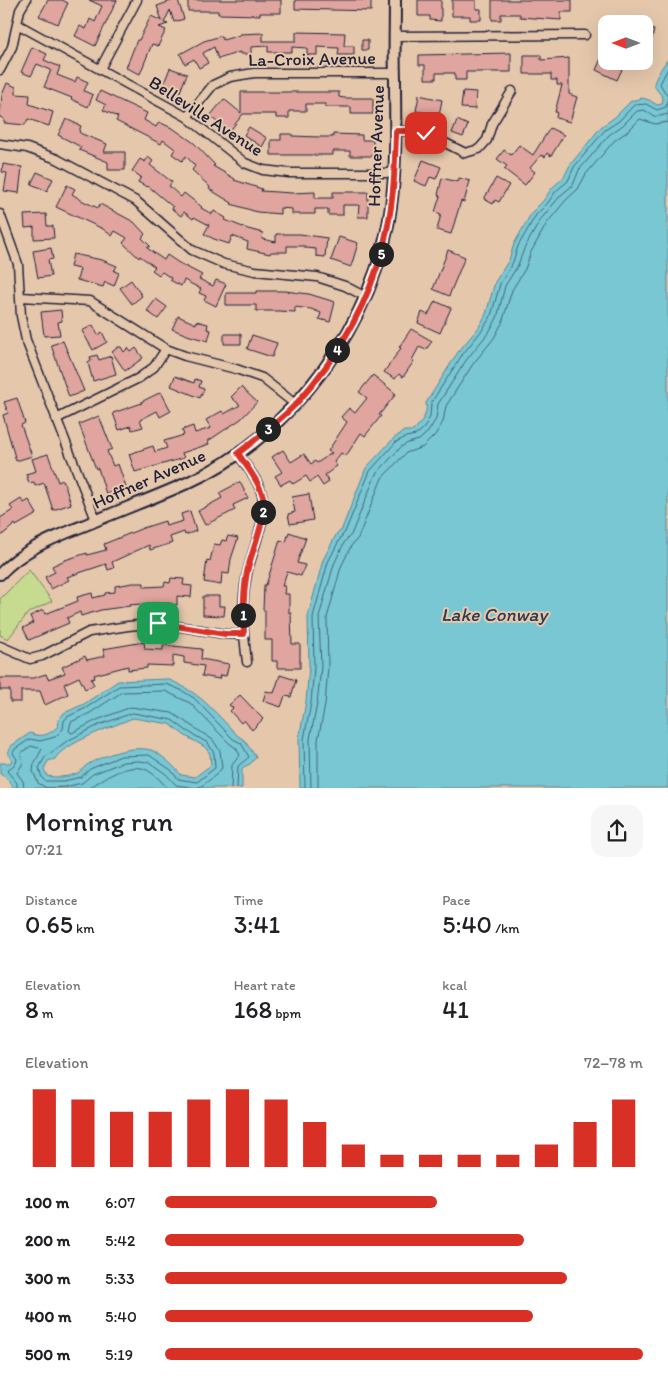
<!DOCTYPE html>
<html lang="en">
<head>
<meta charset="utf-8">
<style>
  :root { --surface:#fff; --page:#f6f6f6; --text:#202124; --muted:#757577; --accent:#d93025 }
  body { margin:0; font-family:Itim,sans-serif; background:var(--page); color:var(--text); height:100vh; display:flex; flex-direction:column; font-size:19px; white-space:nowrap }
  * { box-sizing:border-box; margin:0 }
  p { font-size:16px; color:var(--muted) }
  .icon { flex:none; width:28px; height:28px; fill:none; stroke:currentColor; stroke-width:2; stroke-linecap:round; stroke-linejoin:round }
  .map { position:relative; height:788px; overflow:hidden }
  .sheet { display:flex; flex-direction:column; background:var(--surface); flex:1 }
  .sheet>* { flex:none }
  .needle { width:32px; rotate:270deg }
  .tools { position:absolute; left:598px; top:15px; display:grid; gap:10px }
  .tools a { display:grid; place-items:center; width:55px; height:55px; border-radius:10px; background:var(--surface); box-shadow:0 5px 20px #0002; font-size:25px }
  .pin { position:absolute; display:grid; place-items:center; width:42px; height:42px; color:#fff; margin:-21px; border-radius:10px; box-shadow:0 2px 8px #0006 }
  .km { position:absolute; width:25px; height:25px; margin:-12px; border-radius:50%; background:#222; color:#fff; font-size:14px; line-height:25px; text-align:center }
  .round { display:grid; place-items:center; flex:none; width:52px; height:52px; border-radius:15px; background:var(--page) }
  .headline { display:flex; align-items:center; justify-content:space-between; height:85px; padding:0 25px }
  h1 { font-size:28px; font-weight:600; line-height:38px }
  .figures { display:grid; grid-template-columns:repeat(3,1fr); gap:8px; height:85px; padding:5px 25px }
  .figures div { display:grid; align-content:center }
  .figures b { font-size:25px; font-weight:600 }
  .figures small { font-size:14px; font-weight:400 }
  .figures p { font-size:14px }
  .chart { height:140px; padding:10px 25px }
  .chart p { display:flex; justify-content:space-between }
  .chart svg { width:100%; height:90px; margin-top:5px; stroke:var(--accent); stroke-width:6 }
  ul { padding:0 25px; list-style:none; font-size:16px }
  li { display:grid; grid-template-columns:80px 60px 1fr; align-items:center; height:38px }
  li i { height:12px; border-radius:6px; background:var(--accent) }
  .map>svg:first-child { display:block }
  .green { fill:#c7db90; stroke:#747e66 }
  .water { fill:#78c7d3; stroke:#568596; fill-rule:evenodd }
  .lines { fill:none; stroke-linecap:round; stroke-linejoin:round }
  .shore { stroke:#446478; stroke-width:1 }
  .building { fill:#dfa59e; stroke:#22223b }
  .minor-casing { stroke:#22223b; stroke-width:11 }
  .secondary-casing { stroke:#22223b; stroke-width:14 }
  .minor { stroke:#e5c8ac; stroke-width:8 }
  .secondary { stroke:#e5c8ac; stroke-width:10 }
  .route-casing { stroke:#fff; stroke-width:10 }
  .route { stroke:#d93025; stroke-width:6 }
  .labels { text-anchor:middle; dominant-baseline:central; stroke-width:4; stroke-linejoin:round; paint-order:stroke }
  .street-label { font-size:18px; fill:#22223b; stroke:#e5c8ac }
  .water-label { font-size:19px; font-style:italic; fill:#2f3b52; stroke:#e5c8ac }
</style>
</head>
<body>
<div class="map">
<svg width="668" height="789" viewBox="0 0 668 789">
  <rect width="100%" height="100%" fill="#e5c8ac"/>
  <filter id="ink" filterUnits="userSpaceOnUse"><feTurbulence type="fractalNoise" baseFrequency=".02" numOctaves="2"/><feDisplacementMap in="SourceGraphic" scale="10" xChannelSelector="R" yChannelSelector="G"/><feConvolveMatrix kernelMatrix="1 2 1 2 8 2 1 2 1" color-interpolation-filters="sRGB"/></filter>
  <g filter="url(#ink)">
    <path class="green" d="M29,570L52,601L28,613L8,639L0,635V599Z"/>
    <path class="water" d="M668,59V788H300L299,738L306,702L309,666L308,616L323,560L337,533L341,531L366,468L393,439L404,431H413C421,423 428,415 426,403L458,352L479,327L486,314L495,282L509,260L514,244L532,212L543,201L552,188L564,177L570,165L601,127L615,117L631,101L642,98L649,100L657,105L662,104L663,98C661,94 654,88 654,84C654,80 665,62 668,59Z
      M167,679C200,692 213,710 237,735L244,740L256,757L250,764L242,768V788H13C13,784 5,776 0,774V763H9L12,761L8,753L11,746L30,733C42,738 49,735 58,726L59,719L64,713L84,704L118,681ZM133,718L170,724L184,735L205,747L210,754L211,765L195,777L181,775C175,767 160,753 151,750C132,745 103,755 87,765C84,767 81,771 78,773C69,777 57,778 47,776L44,769L48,761L55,759C62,744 116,725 133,718Z"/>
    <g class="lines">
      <path class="shore" d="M133,713L172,720L187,731L208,743L214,753L215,768L197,782L178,779L171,770L149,755L121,756L90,769L81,777L64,781H45L42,778L39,768L45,757L67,741L99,725Z
        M17,789V783L7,771L16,763L17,759L13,753L15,749L30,739L40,741L55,737L63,729L64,721L67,717L86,708L119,686L166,684L181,690L194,698L233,739L241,743L249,757L238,766L237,789
        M24,789L23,781L17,773L23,763L21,753L31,746L42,749L34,764L33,771L38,783L47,788L65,787L82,783L93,774L123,762L138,761L149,762L166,774L176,785L196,788L202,786L217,774L222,768L220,751L213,740L172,713L131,707L97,720L72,733L69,731L71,722L90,713L122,692L165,691L190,703L229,743L236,748L240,755L232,765L231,789
        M88,789C102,779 130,761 147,770C156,775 162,782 168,789
        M305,789L304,739L311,703L314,667L313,617L328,562L341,537L345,532L370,471L396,442L406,437L416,435L424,428L430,417L431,403L462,355L483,329L491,316L500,284L513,262L518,246L536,215L547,204L556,191L568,181L574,167L605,130L619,121L634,105L646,104L657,110L666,107L668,97L660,84L668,68
        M311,789L310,739L317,704L321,667L319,617L334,564L345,541L351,535L376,474L401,447L408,443L419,440L428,432L436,419L438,404L467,359L489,332L497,318L505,286L518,265L524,249L541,219L561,195L573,185L579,170L609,135L623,125L637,111L644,110L656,117L668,114
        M318,789V740L325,705L328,667L327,618L341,567L351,546L358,538L382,478L406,453L423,447L435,435L443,422L446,406L473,364L494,338L502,323L512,290L525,269L531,252L547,223L566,200L578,189L586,174L614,141L628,131L640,119L655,124L668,122"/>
    </g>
    <path class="building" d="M48,0H62L68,3L58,24L39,16Z
      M89,0H117L95,46L75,36L80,26L86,29L90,19L95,22L102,6Z
      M174,0H178L184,19L174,22L170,10L164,23L168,24L159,27L166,30L158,46L152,44L140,74L126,68L137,40H139L151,16L162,21L157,6Z
      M188,0H281V13H260V15L218,14V11H188Z
      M295,0H371V11L295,9Z
      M418,0H441V21L430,20V16H418Z
      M452,0H476V9H481V20H470V16H452Z
      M492,0H572V12H561V20L520,17V14H501V20H492Z
      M644,28L654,30L646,64H644Z
      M296,32L345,33L344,46H354V55H338L339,48L317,47V55H307V48L292,47V52H268V46L251,47V54H240V52L218,59L214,47L203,53L208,63L199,68L194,59L185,64L180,54L204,41L221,36L223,40L240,35V34L263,33V41H296Z
      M362,40H368V50H362Z
      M32,47L47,54L44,60L60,67L57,75L75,82L77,77L88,82L84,91L93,95L88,107L71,99L72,98L44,87L51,70L37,64L31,76L21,72Z
      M606,47V61H626L617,80L596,70Z
      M511,53V72H466V80H455V73H436V79H425V65H419V55Z
      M524,55H541V60L569,58V94L577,97L570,122L556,118L557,112H555L562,85H557V80H551V74H524Z
      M170,68L187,74L179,94L162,88Z
      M7,83L16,87V94L30,95L29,104L53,112L49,126L28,119L25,125L4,123V119L0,117L2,95Z
      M100,91L147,113L144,120L156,127L159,122L174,129L194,143L215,165L213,166L235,179L234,180L262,189L261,191L292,193L315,192V198H333V192H368V217H358L359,205H343V215H328V209H315V214H292V209L280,208V214L257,212L231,204L232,203L209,189L210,187L192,170L195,166L186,156L182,161L172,154L175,149L163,140L161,144L116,121L118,117L103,110L106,105L96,100Z
      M463,91L476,92L475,109L461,108Z
      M241,92H339V97L344,98H373V114H351V107H325V104H306V111H289V118H276V114H243L229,132L210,116L224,99L241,113Z
      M419,95L442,100L438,121L426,119L427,113L416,111Z
      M66,119L81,126L79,132L82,134L107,144L104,152H125V170H108V162L79,150L81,147L58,135Z
      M457,120L468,125L463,137L452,133Z
      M249,127L267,138L262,147L244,135Z
      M550,128L564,135L551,156L547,153L545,157L541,155L530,168L535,172L525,185L504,169L507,166L497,159L504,150L511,155L519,145L533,155Z
      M281,134H292V136L319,137H333V134L362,135V140H373V156H350V151H333V155H271V140H281Z
      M148,157L153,161L150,165L172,182L169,186L181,197L184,193L202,207L201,208L212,214L214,211L226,218L225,220L248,229L263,233L262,239L276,242V234H300L327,238L325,257L316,256V249L305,248V246H287V252H271L270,254L247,249L248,242L232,236L229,244L214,239L204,234L209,225L194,217L193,219L184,212L181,216L172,209L173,207L148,186L147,187L138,182L141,177L132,171L140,159L145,162Z
      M423,160L441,167L436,179L430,177L426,186L414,181Z
      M3,164L22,167L19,193L4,191L7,173L2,172Z
      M37,172L53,179L47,191L31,184Z
      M442,178L458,182L459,178L470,181L464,202L461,201L451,234L437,230L441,214L435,212L440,196L438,195Z
      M496,178L509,185L499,202L495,200L493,204L484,199Z
      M67,185L75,189L72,194L83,201L98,208L100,204L134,222L145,234L142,238L150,246L147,248L164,260L167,255L179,263L202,275L199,279L213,286L216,280L226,284L216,306L204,300L206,296L199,293L201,289L184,280L181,286L170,280L171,278L162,272L159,275L152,270L155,267L140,256L139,258L123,243L127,238L115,231L112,236L103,229L56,207Z
      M46,214L47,226H53L54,238L34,239V227L25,228L24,215Z
      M339,237L358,243L351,267L331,260Z
      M51,248L53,259L48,260L51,276L38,278L33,251Z
      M448,250L465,257L449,296L433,289Z
      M73,254L102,260L117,266L114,271L119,273L114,286L105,282L103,287L77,280L80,269L70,267Z
      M131,280L142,296L132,304L120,288Z
      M256,291H285L309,294L335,302L330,322L319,319L321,313L311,309L295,307V312L279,311H256V305H226V293H256Z
      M156,299L167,307L158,319L147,311Z
      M435,301L451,308L440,333L418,323L422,312L428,315Z
      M61,310L62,321L58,322L60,335L44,336L41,312Z
      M178,316L196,324V321L208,324L207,329L211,330L208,341L190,336L172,329Z
      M93,325L98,335L102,332L107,342L93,350L82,331Z
      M411,329L432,341L426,350L419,347L412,360L414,361L403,377L399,374L395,379L384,372L401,348L399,347Z
      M224,334H241V344H224Z
      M252,335L277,343L272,357L247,349Z
      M63,341L84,391L69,397L51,345Z
      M118,347H121L124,352L128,348L131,352L136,348L143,358L125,371L112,352Z
      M97,355L99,360L111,356L116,374L93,381L88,363L91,361L90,357Z
      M373,375L396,394L379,415L381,416L365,436L361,433L346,456L341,453L334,462L337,466L325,475L329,482L323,486L317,477L310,482L306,476L293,484L290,480L281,485L275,476L282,472L272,457L283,450L291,462L304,454L311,464L315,461L317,463L332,453L328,451L347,422L341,417L349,408L355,413L367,398L359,392Z
      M175,376L194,383L195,379L201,381L199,387L204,389L200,398L171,386Z
      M241,387L257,402L241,419L208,441L209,444L182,453L184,458L135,472L129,454L153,446L155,452L167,448L164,441L184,435L182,430L193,426L195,433L211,428L206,420L222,411L224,414L240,405L231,397Z
      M161,392L171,411L160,417L157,411L140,420L143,427L132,430L131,426L119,430L113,413L142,403L141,402Z
      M17,398L25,423L21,425L32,456L16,461L3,415L8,413L4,402Z
      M99,416L112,449L107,451L113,466L118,464L126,487L106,494L98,468L96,469L79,424Z
      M48,454L58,482L63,480L71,504L53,510L44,483L35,486L34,482L29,483L26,474L36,471L32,459Z
      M240,482L248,498L233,505L235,510L205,525L198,511L222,498L219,493Z
      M309,494L313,520L290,524L288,514L295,512L292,497Z
      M21,499L24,503L29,500L37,514L16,526L15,524L0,537V518L13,510L10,506Z
      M190,511L196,531L185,535L184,532L170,537L172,543L150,550L149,545L112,562L114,568L108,570L106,564L67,577L69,580L51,589L45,577L55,572L52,566L65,560L87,553V555L106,550L104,544L143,528L165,521L166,526L183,521L181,514Z
      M289,532L306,538L297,563L305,565L301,576L287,572L282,586H285L284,594H289V613H291L292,644H300V668H277V661H272V640H265V610H263L264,585H266L280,540L286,542Z
      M228,536L238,538L231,559L229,574L222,573L221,585L204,582L207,560L210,561L214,544L220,545L222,540L226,541Z
      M171,578L184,579L183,585L192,586L191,597L177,596V605L155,603L129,605L130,606L101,610L81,616L80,612L67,618L69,623L29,640L23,628L33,623L30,616L43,610L45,614L78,601L77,597L92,593L93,598L105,595V593L115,592V586L133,583H144V587L164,586L165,582L170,583Z
      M203,596H219V606H225L224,616L203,615Z
      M144,642L145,649L163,650V645L202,649L201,659L229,664L226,676L220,675L219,679L202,676L204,666L184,663V657L173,655V666L147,665V668L128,670V666L94,675L95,678L91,679L94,685L85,689L79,677L64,684L68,694L45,705L40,691H21V702H10V690H0V678H33L46,674L48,679L65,673L62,667L85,656L87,660L105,656L103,649Z
      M280,675L296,680L291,697L285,696L281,707L263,701L266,691L274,693Z
      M240,695L263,719L252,730L244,720L241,723L230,711L233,708L229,705Z"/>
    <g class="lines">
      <g class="minor-casing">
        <path id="minor" d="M17,24L187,117L245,163L263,170L289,173H395
          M395,36L585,35
          M100,69L137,0
          M0,70L12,47L20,10L26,0
          M187,117L213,85L230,77L254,73H395
          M395,131H417L426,133L465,153L479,149L487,140L492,124L512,91
          M0,144L27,148L57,159L136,201L192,250L224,264L255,271L317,277L345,286L366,297
          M0,214L18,264L21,316L26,340L96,520
          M21,297L90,301L166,349L185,356L236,369L262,378L295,404
          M56,419L139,378L154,367L166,349
          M237,453C247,467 261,483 263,500C267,518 251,554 247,574C241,604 243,632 247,662
          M0,646L30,659L42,656L89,632L128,626L158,623L225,634L244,635"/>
      </g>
      <g class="secondary-casing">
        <path id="secondary" d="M0,574C24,548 58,536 90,523C123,509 156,497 187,483C293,436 377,320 391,206C397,163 395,121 395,78C394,52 395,26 395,0"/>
      </g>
      <use href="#minor" class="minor"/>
      <use href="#secondary" class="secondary"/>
    </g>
  </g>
  <g class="lines" filter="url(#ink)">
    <g class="route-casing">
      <path id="route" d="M158,623L225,634H244C243,614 243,593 247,572C251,553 266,519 264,501C261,484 247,467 238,453C258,438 278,422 296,404C340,355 374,295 387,230C394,197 395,165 396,131H417L426,133"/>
    </g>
    <use href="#route" class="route"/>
  </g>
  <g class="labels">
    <g class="street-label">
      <text transform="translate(312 59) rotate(-1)">La-Croix Avenue</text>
      <text transform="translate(206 116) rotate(33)">Belleville Avenue</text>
      <text transform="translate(376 146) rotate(-88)">Hoffner Avenue</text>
      <text transform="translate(149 479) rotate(-24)">Hoffner Avenue</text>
    </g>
    <g class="water-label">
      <text x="494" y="614">Lake Conway</text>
    </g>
  </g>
</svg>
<div class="tools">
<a><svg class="needle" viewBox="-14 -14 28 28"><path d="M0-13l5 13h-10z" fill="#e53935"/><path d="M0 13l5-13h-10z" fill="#757577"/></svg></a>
</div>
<div class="pin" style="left:158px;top:623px;background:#1e9e55"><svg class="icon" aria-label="arrive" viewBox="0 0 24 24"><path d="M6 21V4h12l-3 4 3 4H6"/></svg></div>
<div class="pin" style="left:426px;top:133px;background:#d93025"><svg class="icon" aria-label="check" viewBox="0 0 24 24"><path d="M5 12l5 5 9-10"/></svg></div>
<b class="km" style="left:243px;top:615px">1</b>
<b class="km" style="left:263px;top:512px">2</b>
<b class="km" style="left:268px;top:429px">3</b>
<b class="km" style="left:337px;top:350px">4</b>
<b class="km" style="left:381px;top:254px">5</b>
</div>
<section class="sheet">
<div class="headline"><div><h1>Morning run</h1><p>07:21</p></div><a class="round"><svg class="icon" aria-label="share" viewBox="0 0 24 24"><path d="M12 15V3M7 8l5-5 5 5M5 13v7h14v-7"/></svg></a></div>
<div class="figures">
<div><p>Distance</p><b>0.65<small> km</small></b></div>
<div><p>Time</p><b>3:41</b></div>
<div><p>Pace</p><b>5:40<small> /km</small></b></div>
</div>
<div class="figures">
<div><p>Elevation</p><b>8<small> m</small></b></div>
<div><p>Heart rate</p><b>168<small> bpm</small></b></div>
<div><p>kcal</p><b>41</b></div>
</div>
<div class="chart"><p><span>Elevation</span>72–78 m</p>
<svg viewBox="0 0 160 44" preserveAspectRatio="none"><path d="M5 44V6M15 44V11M25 44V17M35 44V17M45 44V11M55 44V6M65 44V11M75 44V22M85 44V33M95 44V38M105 44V38M115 44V38M125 44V38M135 44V33M145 44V22M155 44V11"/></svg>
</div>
<ul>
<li><b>100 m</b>6:07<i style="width:57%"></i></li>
<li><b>200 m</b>5:42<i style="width:75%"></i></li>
<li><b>300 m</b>5:33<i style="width:84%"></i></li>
<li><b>400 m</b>5:40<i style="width:77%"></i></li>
<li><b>500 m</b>5:19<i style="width:100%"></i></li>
</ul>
</section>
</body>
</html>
